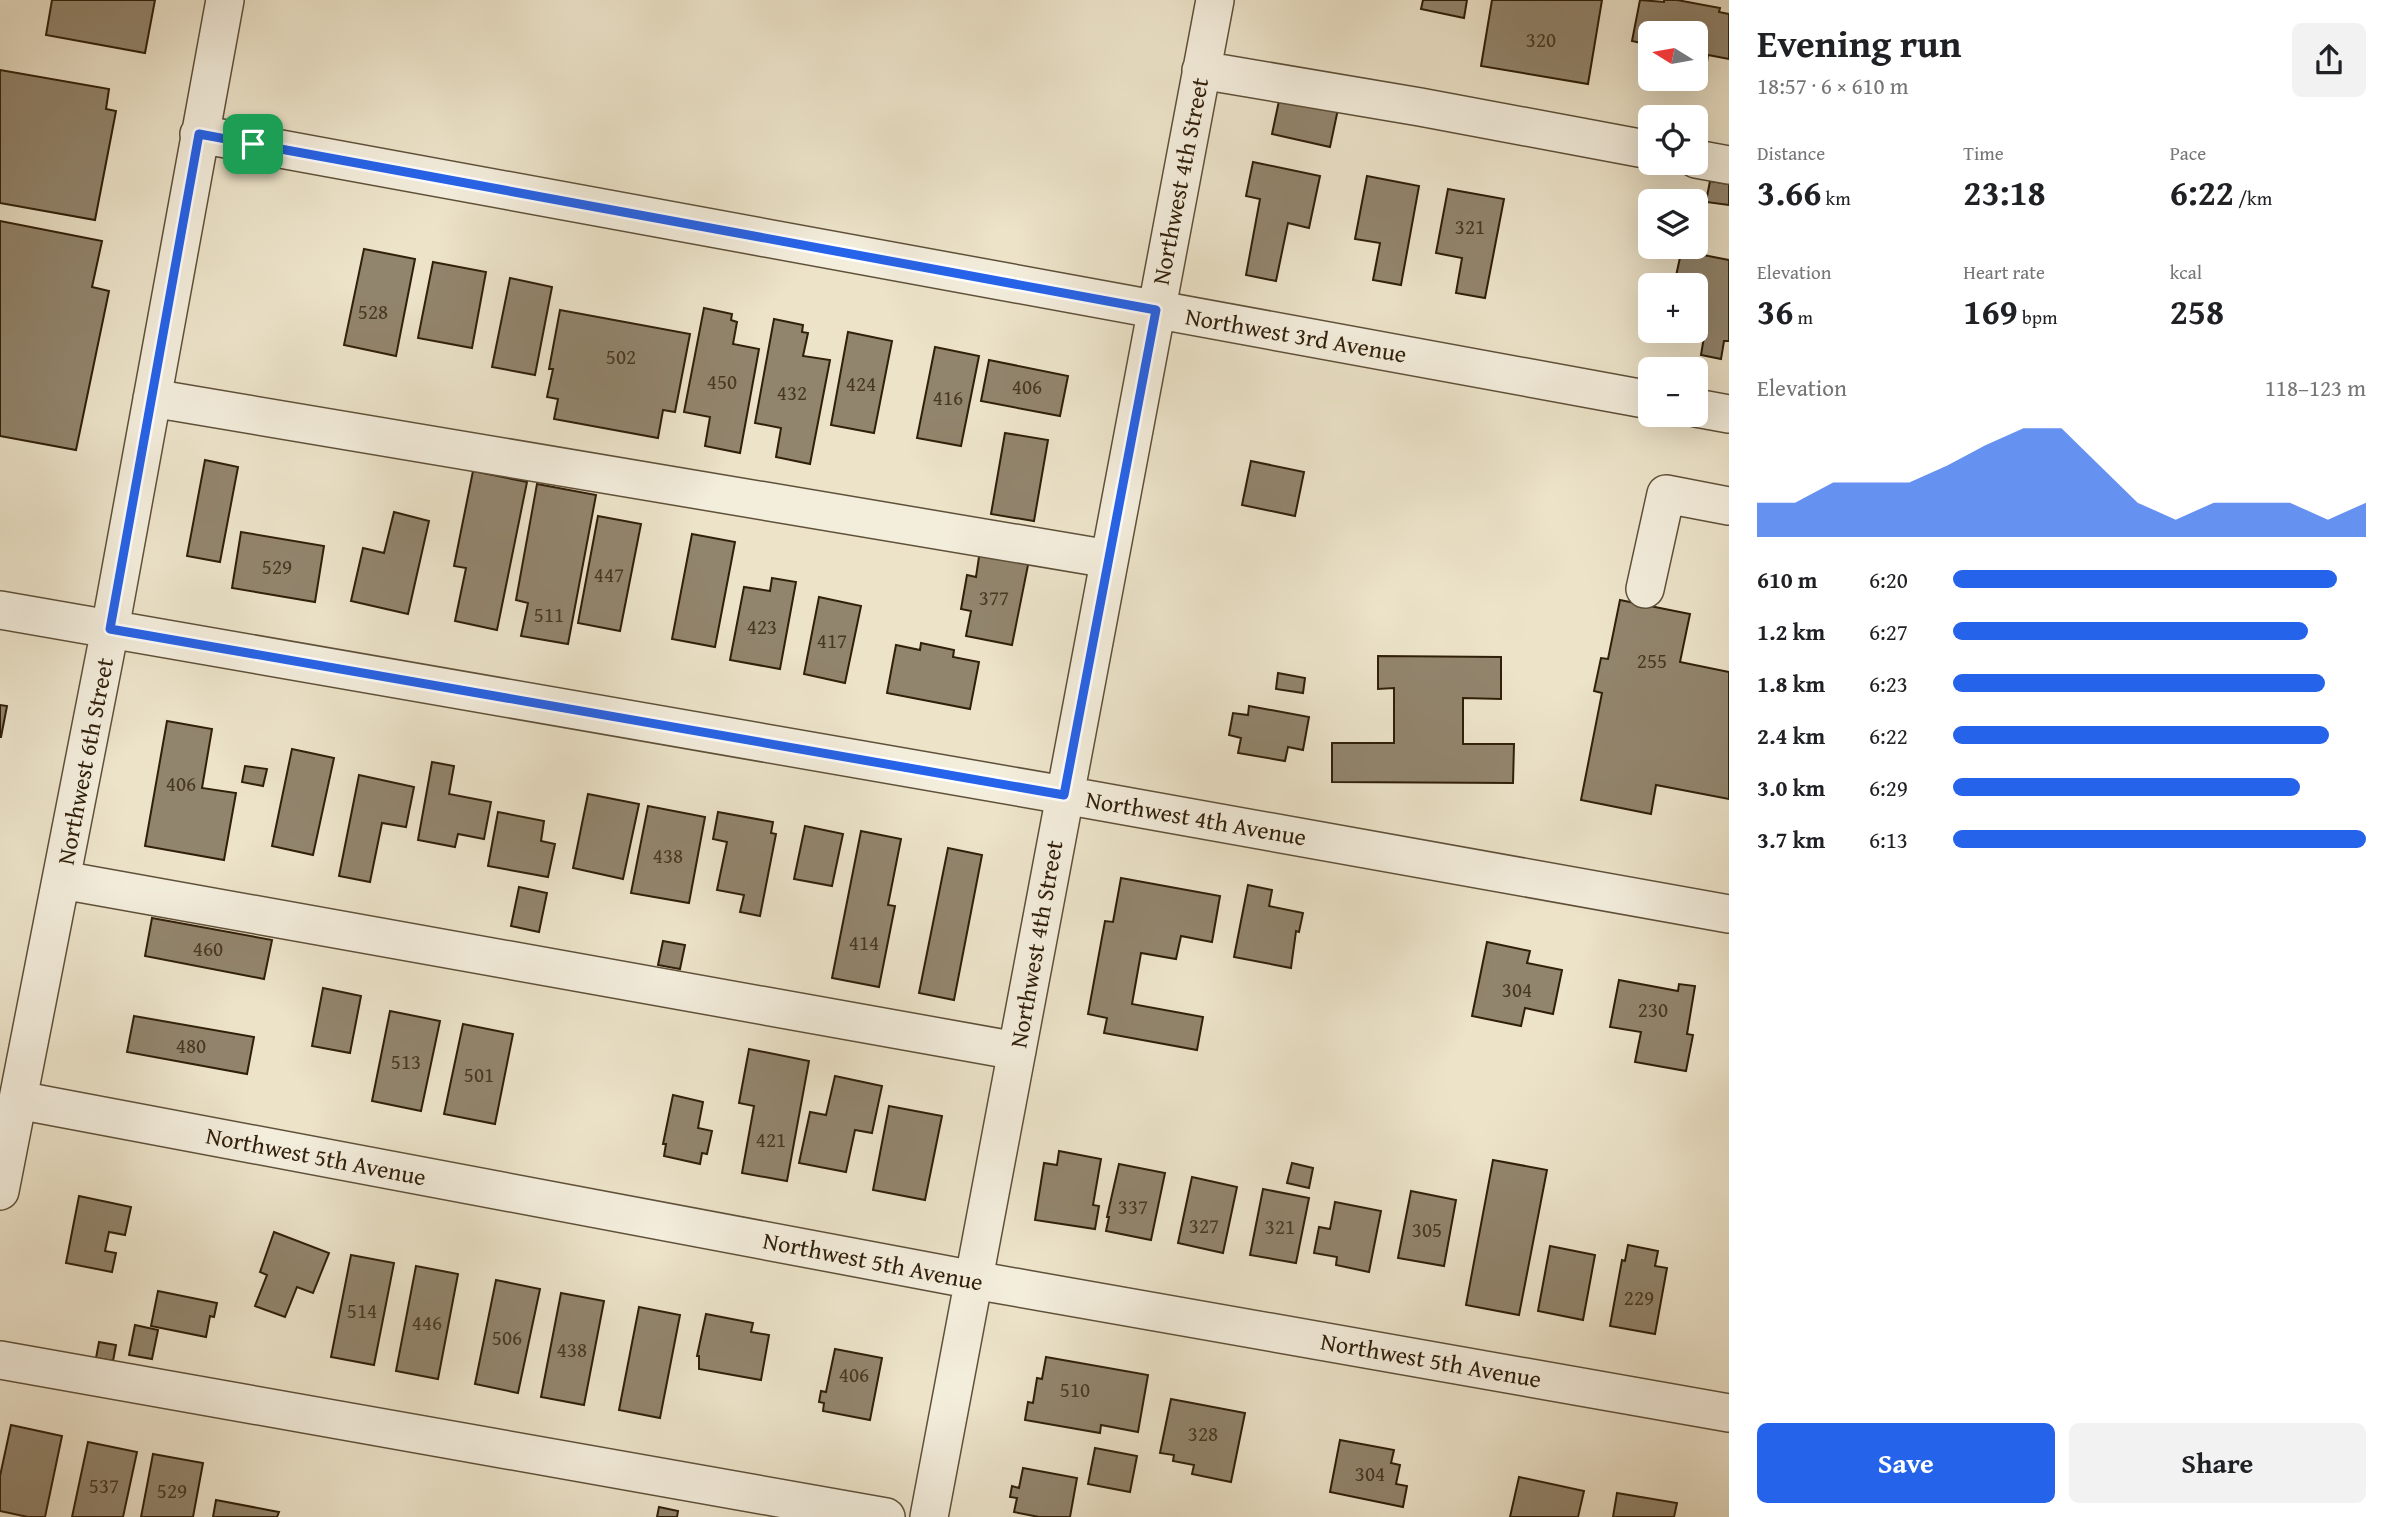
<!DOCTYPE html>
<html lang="en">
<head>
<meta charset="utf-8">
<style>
  :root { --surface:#fff; --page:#f2f2f2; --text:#202124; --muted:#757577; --accent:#2563eb }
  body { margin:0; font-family:"Gentium Book Plus",serif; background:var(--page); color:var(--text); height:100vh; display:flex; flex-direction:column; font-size:26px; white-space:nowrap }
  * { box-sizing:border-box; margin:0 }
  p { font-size:23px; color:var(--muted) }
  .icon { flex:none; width:38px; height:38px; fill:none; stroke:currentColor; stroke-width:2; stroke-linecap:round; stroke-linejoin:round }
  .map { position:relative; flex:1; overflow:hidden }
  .side { display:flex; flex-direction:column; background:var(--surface); width:665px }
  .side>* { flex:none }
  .needle { width:46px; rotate:281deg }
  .tools { position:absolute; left:1638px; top:21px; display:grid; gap:14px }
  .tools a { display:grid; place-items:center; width:70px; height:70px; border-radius:10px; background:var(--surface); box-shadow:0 7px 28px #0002; font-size:35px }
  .pin { position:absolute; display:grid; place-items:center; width:60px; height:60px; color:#fff; margin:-30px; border-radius:14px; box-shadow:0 4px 10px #0006 }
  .round { display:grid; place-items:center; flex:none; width:74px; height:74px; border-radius:10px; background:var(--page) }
  .headline { display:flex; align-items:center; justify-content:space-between; height:119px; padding:0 28px }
  h1 { font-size:38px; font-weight:600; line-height:52px }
  .stats { display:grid; grid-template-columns:repeat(3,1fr); gap:10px; height:119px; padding:7px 28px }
  .stats div { display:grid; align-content:center }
  .stats b { font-size:35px; font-weight:600 }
  .stats small { font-size:19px; font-weight:400 }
  .stats p { font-size:19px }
  .chart { height:196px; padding:14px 28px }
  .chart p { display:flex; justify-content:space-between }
  .chart svg { width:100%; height:126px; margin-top:7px; fill:var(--accent); opacity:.7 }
  .action { display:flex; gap:14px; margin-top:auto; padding:14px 28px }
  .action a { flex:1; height:80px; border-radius:10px; background:var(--accent); color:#fff; font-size:28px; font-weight:600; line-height:80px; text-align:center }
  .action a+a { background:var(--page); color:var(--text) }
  ul { padding:0 28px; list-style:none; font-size:23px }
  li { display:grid; grid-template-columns:112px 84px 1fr; align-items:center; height:52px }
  li i { height:18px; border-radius:9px; background:var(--accent) }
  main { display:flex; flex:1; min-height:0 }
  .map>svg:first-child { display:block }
  .building { fill:#92856d; stroke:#301f09; stroke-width:2 }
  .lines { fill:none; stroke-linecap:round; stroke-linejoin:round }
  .minor-casing { stroke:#5f5039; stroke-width:40 }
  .minor { stroke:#f3eddc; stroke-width:37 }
  .route-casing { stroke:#fff; stroke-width:14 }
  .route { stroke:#2563eb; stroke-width:9 }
  .labels { text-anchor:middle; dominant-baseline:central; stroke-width:5; stroke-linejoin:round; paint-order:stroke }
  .number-label { font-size:21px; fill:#483822 }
  .street-label { font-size:24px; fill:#301f09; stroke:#f3eddc }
</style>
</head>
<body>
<main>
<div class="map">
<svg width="1729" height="1517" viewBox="0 0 1729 1517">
  <rect width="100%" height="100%" fill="#ece3c9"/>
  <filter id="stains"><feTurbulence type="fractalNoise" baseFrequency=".00286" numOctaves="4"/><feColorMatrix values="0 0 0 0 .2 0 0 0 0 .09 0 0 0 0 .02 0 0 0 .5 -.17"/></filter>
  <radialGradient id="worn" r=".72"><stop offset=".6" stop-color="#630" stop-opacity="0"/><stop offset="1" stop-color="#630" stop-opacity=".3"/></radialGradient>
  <path class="building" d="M52,0H155L145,53L46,35Z
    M1423,0H1467L1464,18L1421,9Z
    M1492,0H1602L1588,84L1481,66Z
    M1640,0L1664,2V0H1677L1720,8L1719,12L1729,14V59L1708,55L1706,69L1696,67V33H1650V45L1632,41Z
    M0,70L109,89L106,109L116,111L95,220L0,203Z
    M1280,96L1338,109L1330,147L1272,134Z
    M1253,162L1320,176L1309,228L1288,223L1276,281L1246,275L1260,199L1246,196Z
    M1367,176L1419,186L1401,285L1373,280L1380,243L1355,239Z
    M1710,181L1729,184V205L1706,202Z
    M1448,189L1504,199L1485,298L1456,293L1462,258L1436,253Z
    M0,221L102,241L92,287L109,291L76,450L0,436Z
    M364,249L415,259L396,356L344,345Z
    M1681,253L1692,255L1693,253L1729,260V341H1724L1721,359L1701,355L1706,325L1696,324V285H1674Z
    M433,262L486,272L472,348L418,338Z
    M510,278L552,287L535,375L492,367Z
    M704,308L732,314L731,320L737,322L733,344L759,349L740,453L705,446L710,417L684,412Z
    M560,310L690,334L675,412L663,410L658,438L554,419L558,399L547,397L553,369H549Z
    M774,319L803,325L802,332L808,333L803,356L830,360L810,464L776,457L781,428L755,423Z
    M848,332L892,341L874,433L831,425Z
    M935,347L979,356L961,446L917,438Z
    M989,360L1068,376L1060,416L981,401Z
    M1005,433L1048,440L1034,521L991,514Z
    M205,460L238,467L220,562L187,556Z
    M1251,461L1304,472L1295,516L1242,505Z
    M473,471L527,482L497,630L455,621L466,568L454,566Z
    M537,484L596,495L568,644L521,636L528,603L516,600Z
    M394,512L429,521L408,614L351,601L363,548L384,553Z
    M598,516L641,524L620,631L578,623Z
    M241,532L324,546L315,602L232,588Z
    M692,534L735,542L715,647L672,639Z
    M980,550L1029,560L1012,645L966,636L971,611L961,609L967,575L976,577Z
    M772,578L796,582L780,669L730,660L744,587L770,591Z
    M819,597L861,606L845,683L804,674Z
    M1620,600L1690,614L1680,662L1729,672V799L1656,785L1651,814L1581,800L1602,693L1594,691L1601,658L1608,659Z
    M921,643L954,650L953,657L979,662L970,709L887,693L896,645L920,650Z
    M1378,656L1501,657V699L1463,698V744H1514L1513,783L1332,782V743H1394V688L1378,689Z
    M1278,673L1305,678L1303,693L1276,689Z
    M0,705L7,706L1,737H0Z
    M1249,706L1309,717L1303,750L1288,747L1285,761L1238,753L1241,738L1229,735L1233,713L1248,715Z
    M167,721L212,729L202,788L236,793L224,860L145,846Z
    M292,749L334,758L313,855L272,846Z
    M432,762L454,766L449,794L491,802L484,839L458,834L455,847L418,840Z
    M245,766L267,769L263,786L242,782Z
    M359,775L414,787L406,827L382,823L370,882L339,876Z
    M588,794L639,804L623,879L573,868Z
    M648,806L705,817L689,903L631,893Z
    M498,812L544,821L541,841L555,844L548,877L488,866Z
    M718,812L773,822L771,833L776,834L760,916L740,912L744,895L717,890L727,842L713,839Z
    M805,826L843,834L832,886L794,879Z
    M861,831L901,839L888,905L895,906L879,987L832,978Z
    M948,848L982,855L954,1000L919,993Z
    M1121,878L1220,896L1212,942L1181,936L1176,959L1141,953L1132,1004L1203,1017L1197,1050L1104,1033L1107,1018L1088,1014L1105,921L1113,922Z
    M1248,885L1272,890L1269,906L1303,913L1299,932L1296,931L1291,968L1234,957Z
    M519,887L547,893L539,932L511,926Z
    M152,918L272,940L264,979L145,956Z
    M663,941L685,945L680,969L658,965Z
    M1487,942L1530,951L1527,963L1562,970L1553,1014L1525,1008L1521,1026L1472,1016Z
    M1619,980L1678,991L1679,984L1695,986L1687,1034L1693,1035L1686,1071L1635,1062L1641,1032L1610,1027Z
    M323,988L361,996L350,1053L312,1046Z
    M390,1011L440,1021L421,1111L372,1101Z
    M134,1016L254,1037L247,1074L127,1052Z
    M463,1024L513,1034L495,1124L444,1114Z
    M749,1049L809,1061L787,1181L742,1173L754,1106L739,1103Z
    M835,1076L882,1086L872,1133L855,1130L846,1172L799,1163L810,1112L826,1115Z
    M673,1095L703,1102L698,1128L712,1131L707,1154L702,1153L700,1164L664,1156L666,1144H663Z
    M889,1106L942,1116L925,1200L873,1190Z
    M1059,1151L1101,1159L1093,1205L1099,1206L1095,1229L1035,1220L1044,1163L1057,1165Z
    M1493,1160L1547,1170L1519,1315L1466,1305Z
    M1292,1163L1313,1168L1309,1188L1287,1183Z
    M1119,1164L1165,1173L1151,1240L1106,1231L1109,1217H1107Z
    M1192,1177L1237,1187L1223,1253L1178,1243Z
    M1263,1189L1309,1198L1296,1263L1250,1255Z
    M1411,1191L1456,1200L1444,1266L1398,1258Z
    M79,1196L131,1207L125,1235L109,1232L105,1251L116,1253L112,1272L66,1263Z
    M1335,1202L1381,1211L1369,1272L1336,1265L1337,1257L1314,1253L1319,1227L1330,1229Z
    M274,1232L329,1253L313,1293L297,1287L285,1317L255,1306L267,1275L260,1272Z
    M1628,1245L1658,1251L1655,1266L1667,1268L1655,1334L1610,1326L1622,1260L1625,1261Z
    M1550,1246L1595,1255L1583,1320L1538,1311Z
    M351,1255L394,1263L374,1365L331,1357Z
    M416,1266L458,1274L438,1379L396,1371Z
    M496,1280L540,1289L518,1393L475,1384Z
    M158,1291L217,1303L214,1317L210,1316L206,1337L151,1326Z
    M561,1293L604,1301L584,1405L541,1397Z
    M639,1307L680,1315L660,1418L619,1410Z
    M706,1314L753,1323L751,1332L769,1335L761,1380L699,1369V1356H697Z
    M135,1325L158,1330L152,1359L129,1355Z
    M99,1342L116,1345L113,1361L96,1358Z
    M835,1349L882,1358L870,1420L823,1411L824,1403L819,1402L821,1391L826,1392Z
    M1046,1357L1148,1375L1138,1432L1101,1425L1100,1433L1025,1420L1028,1402L1033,1403L1037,1378L1042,1379Z
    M1171,1399L1245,1413L1231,1482L1192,1474L1194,1465L1173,1461L1174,1455L1160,1453Z
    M11,1425L62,1436L45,1517H28L0,1511V1476Z
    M1340,1440L1394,1450L1391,1463L1400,1465L1396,1484L1407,1486L1403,1507L1330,1492Z
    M88,1442L137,1452L123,1517H72Z
    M1095,1448L1137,1456L1130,1492L1088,1484Z
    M153,1454L203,1463L193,1517H141Z
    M1023,1468L1077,1478L1070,1517H1039L1014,1512L1017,1498L1010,1497L1012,1486L1019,1488Z
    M1519,1477L1584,1491L1578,1517H1510Z
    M1617,1493L1677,1503L1674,1517H1613Z
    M216,1500L279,1512L277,1517H213Z
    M659,1507L678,1511L677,1517H657Z"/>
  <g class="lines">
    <g class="minor-casing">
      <path id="minor" d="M1201,70L1420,107L1650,150
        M199,134L1650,400
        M1696,159L1729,165
        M152,398L1109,559
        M1696,408L1729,414
        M1645,589L1666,494L1729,506
        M0,610L1064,795L1729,914
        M62,880L1017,1051
        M18,1100L974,1280L1729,1413
        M0,1191L110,629L225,0
        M0,1360L886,1517
        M929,1517L1215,0"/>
    </g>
    <use href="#minor" class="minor"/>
  </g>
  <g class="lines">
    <g class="route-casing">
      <path id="route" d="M199,134L1156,310L1064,795L110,629Z"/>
    </g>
    <use href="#route" class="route"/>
  </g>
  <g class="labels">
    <g class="number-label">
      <text x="1541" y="39">320</text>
      <text x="1470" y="226">321</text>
      <text x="373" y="311">528</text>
      <text x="621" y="356">502</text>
      <text x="722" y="381">450</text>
      <text x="861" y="383">424</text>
      <text x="1027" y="386">406</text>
      <text x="792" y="392">432</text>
      <text x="948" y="397">416</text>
      <text x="277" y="566">529</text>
      <text x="609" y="574">447</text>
      <text x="994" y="597">377</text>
      <text x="549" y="614">511</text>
      <text x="762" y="626">423</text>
      <text x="832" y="640">417</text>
      <text x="1652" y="660">255</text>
      <text x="181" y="783">406</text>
      <text x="668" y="855">438</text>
      <text x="864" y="942">414</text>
      <text x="208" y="948">460</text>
      <text x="1517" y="989">304</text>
      <text x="1653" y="1009">230</text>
      <text x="191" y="1045">480</text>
      <text x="406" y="1061">513</text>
      <text x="479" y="1074">501</text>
      <text x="771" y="1139">421</text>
      <text x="1133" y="1206">337</text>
      <text x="1204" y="1225">327</text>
      <text x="1280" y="1226">321</text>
      <text x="1427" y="1229">305</text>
      <text x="1639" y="1297">229</text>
      <text x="362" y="1310">514</text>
      <text x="427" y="1322">446</text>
      <text x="507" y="1337">506</text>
      <text x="572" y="1349">438</text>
      <text x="854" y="1374">406</text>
      <text x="1075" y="1389">510</text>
      <text x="1203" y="1433">328</text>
      <text x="1370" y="1473">304</text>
      <text x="104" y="1485">537</text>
      <text x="172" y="1490">529</text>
    </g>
    <g class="street-label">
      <text transform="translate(1180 181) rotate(-79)">Northwest 4th Street</text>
      <text transform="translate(1296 335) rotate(10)">Northwest 3rd Avenue</text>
      <text transform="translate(85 761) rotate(-79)">Northwest 6th Street</text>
      <text transform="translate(1196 818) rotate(10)">Northwest 4th Avenue</text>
      <text transform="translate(1036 944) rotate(-80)">Northwest 4th Street</text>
      <text transform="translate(316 1156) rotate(11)">Northwest 5th Avenue</text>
      <text transform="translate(873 1261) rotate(11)">Northwest 5th Avenue</text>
      <text transform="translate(1431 1360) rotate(10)">Northwest 5th Avenue</text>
    </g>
  </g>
  <rect width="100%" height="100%" filter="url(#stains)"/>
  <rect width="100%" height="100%" fill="url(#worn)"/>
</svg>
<div class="tools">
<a><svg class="needle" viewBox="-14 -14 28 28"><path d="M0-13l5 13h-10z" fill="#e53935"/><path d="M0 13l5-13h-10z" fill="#757577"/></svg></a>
<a><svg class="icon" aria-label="locate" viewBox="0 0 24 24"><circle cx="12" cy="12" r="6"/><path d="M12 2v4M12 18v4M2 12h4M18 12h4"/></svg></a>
<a><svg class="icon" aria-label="layers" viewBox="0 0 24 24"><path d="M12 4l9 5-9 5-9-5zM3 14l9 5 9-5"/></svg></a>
<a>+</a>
<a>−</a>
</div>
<div class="pin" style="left:253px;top:144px;background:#1e9e55"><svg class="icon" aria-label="arrive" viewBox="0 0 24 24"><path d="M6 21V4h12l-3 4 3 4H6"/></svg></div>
</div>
<section class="side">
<div class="headline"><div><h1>Evening run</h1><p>18:57 · 6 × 610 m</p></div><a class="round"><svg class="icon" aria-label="share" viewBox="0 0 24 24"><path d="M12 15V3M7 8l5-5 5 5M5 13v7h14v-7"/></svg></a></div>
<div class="stats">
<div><p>Distance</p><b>3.66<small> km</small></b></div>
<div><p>Time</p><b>23:18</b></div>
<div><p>Pace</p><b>6:22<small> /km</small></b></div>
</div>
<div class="stats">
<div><p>Elevation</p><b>36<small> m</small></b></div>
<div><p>Heart rate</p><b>169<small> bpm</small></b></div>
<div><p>kcal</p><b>258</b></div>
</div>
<div class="chart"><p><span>Elevation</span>118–123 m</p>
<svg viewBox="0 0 160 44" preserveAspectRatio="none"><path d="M0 44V32L10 32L20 25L30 25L40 25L50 19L60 12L70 6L80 6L90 19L100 32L110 38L120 32L130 32L140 32L150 38L160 32V44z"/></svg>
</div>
<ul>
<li><b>610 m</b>6:20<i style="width:93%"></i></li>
<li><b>1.2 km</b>6:27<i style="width:86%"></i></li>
<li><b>1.8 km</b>6:23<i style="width:90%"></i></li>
<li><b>2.4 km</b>6:22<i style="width:91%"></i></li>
<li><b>3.0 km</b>6:29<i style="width:84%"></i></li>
<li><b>3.7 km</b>6:13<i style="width:100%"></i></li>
</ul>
<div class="action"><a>Save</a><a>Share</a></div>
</section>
</main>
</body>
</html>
